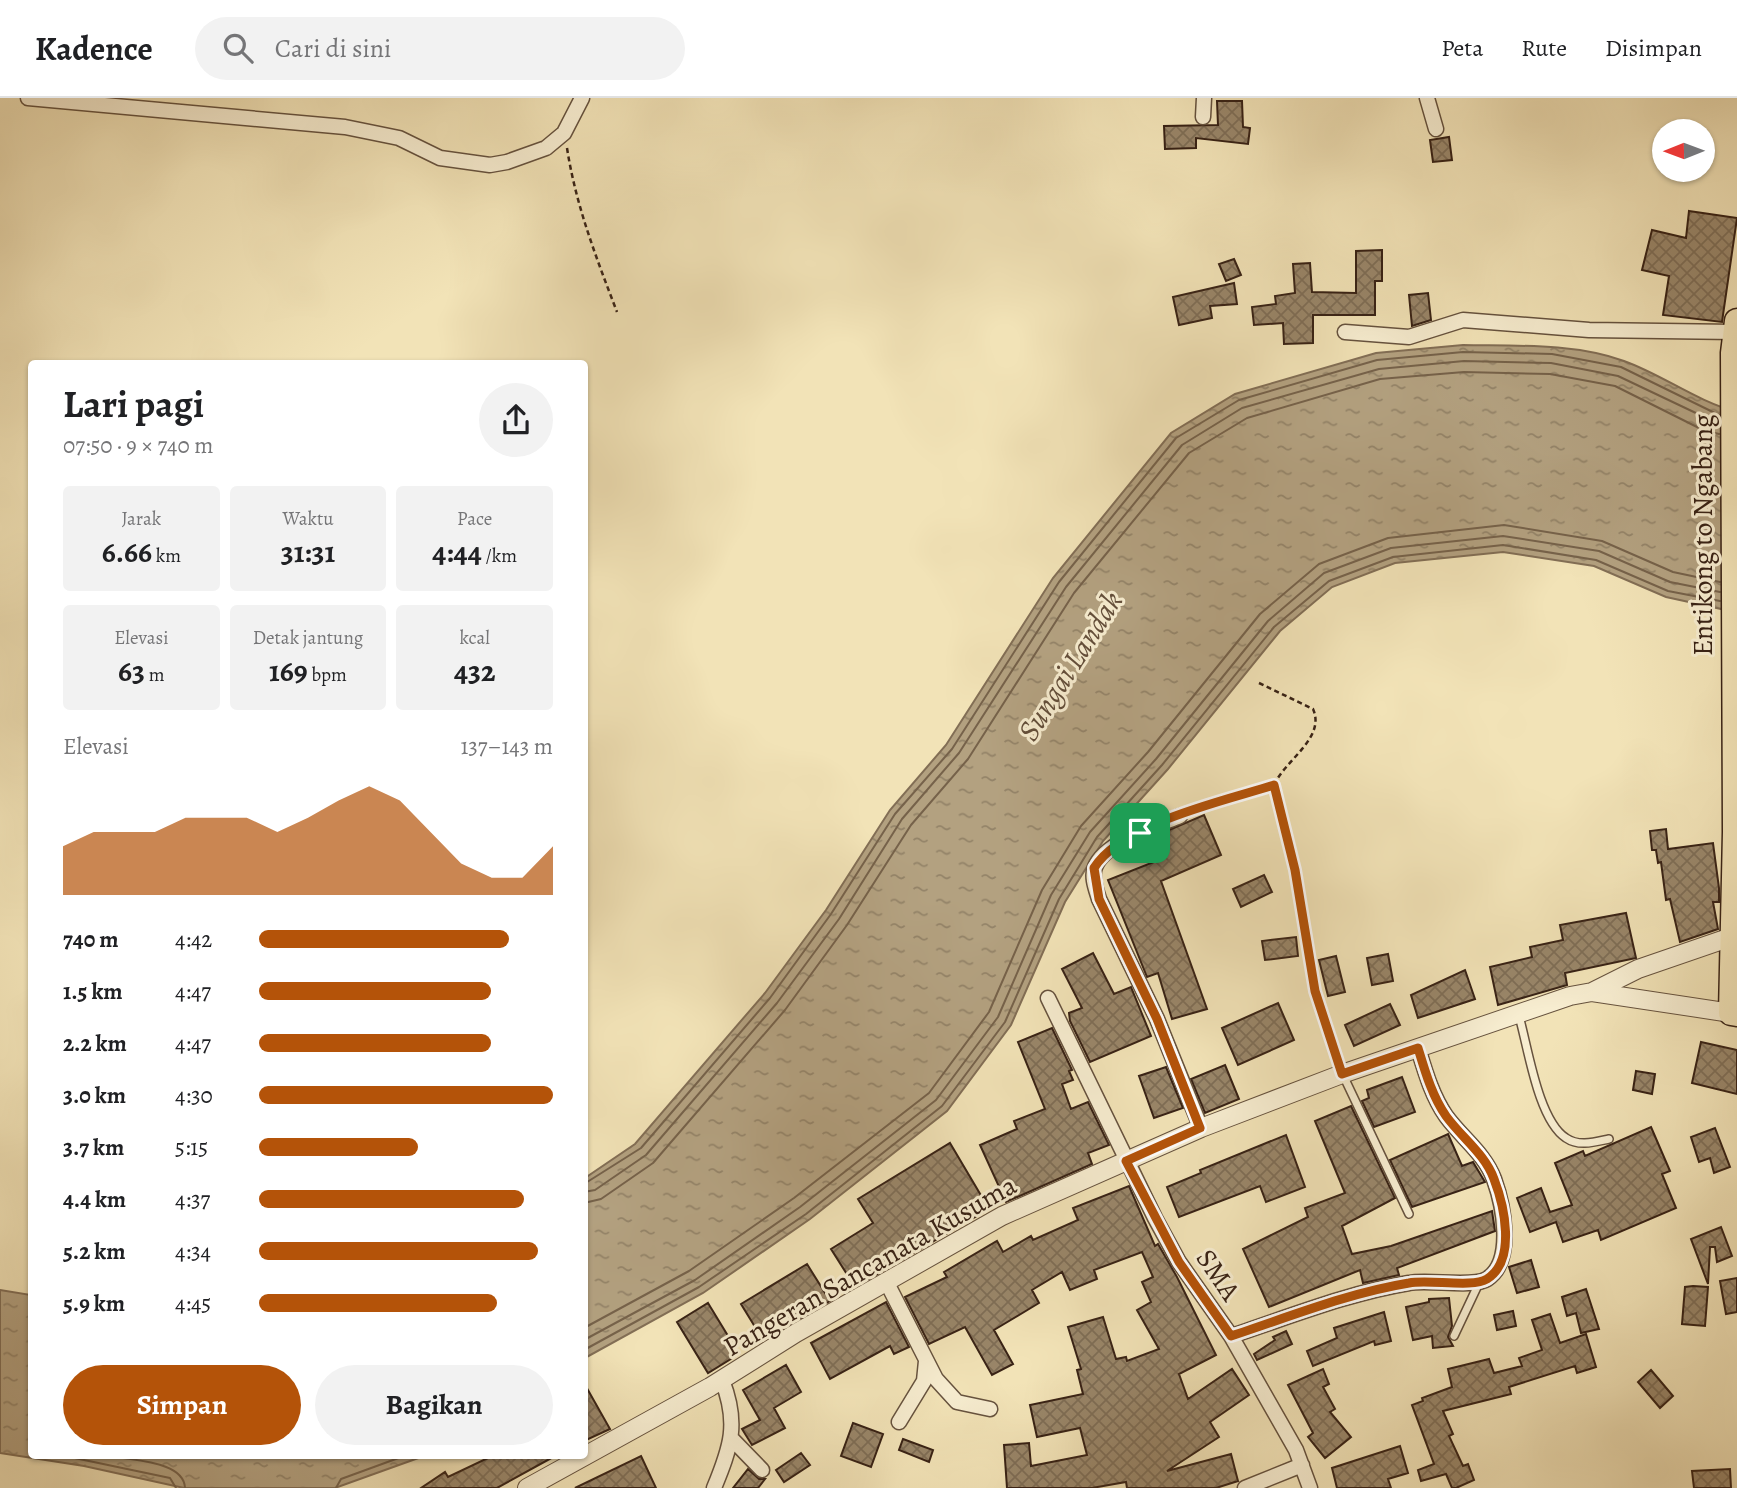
<!DOCTYPE html>
<html lang="id">
<head>
<meta charset="utf-8">
<style>
  :root { --surface:#fff; --page:#f2f2f2; --text:#202124; --muted:#757577; --line:#e0e0e0; --accent:#b45309 }
  body { margin:0; font-family:Alegreya,serif; background:var(--page); color:var(--text); height:100vh; display:flex; flex-direction:column; font-size:26px; white-space:nowrap }
  * { box-sizing:border-box; margin:0 }
  p { font-size:23px; color:var(--muted) }
  .icon { flex:none; width:38px; height:38px; fill:none; stroke:currentColor; stroke-width:2; stroke-linecap:round; stroke-linejoin:round }
  .map { position:relative; flex:1; overflow:hidden }
  .panel { position:absolute; left:28px; top:262px; width:560px; height:1099px; display:flex; flex-direction:column; background:var(--surface); border-radius:7px; box-shadow:0 2px 5px #0004 }
  .panel>* { flex:none }
  .needle { width:46px; rotate:269deg }
  .fabs { position:absolute; left:1652px; top:21px; display:grid; gap:14px }
  .fabs a { display:grid; place-items:center; width:63px; height:63px; border-radius:50%; background:var(--surface); box-shadow:0 2px 5px #0004; font-size:35px }
  .pin { position:absolute; display:grid; place-items:center; width:60px; height:60px; color:#fff; margin:-30px; border-radius:14px; box-shadow:0 4px 10px #0006 }
  .round { display:grid; place-items:center; flex:none; width:74px; height:74px; border-radius:37px; background:var(--page) }
  .head { display:flex; align-items:center; justify-content:space-between; height:119px; padding:0 35px }
  h1 { font-size:38px; font-weight:600; line-height:52px }
  .metrics { display:grid; grid-template-columns:repeat(3,1fr); gap:10px; height:119px; padding:7px 35px }
  .metrics div { display:grid; align-content:center; border-radius:7px; background:var(--page); text-align:center }
  .metrics b { font-size:30px; font-weight:600 }
  .metrics small { font-size:19px; font-weight:400 }
  .metrics p { font-size:19px }
  .chart { height:196px; padding:14px 35px }
  .chart p { display:flex; justify-content:space-between }
  .chart svg { width:100%; height:126px; margin-top:7px; fill:var(--accent); opacity:.7 }
  .cta { display:flex; gap:14px; margin-top:auto; padding:14px 35px }
  .cta a { flex:1; height:80px; border-radius:42px; background:var(--accent); color:#fff; font-size:28px; font-weight:600; line-height:80px; text-align:center }
  .cta a+a { background:var(--page); color:var(--text) }
  ul { padding:0 35px; list-style:none; font-size:23px }
  li { display:grid; grid-template-columns:112px 84px 1fr; align-items:center; height:52px }
  li i { height:18px; border-radius:9px; background:var(--accent) }
  header { display:flex; align-items:center; gap:42px; box-sizing:border-box; height:98px; padding:0 35px; background:var(--surface); border-bottom:2px solid var(--line) }
  header strong { font-size:33px }
  nav { display:flex; gap:38px; margin-inline-start:auto; font-size:24px }
  .search { width:490px; height:63px; background:var(--page); display:flex; align-items:center; gap:18px; box-sizing:border-box; padding:0 24px; border-radius:38px; color:var(--muted); font-size:26px }
  .map>svg:first-child { display:block }
  .water { fill:url(#water-ripples); stroke:#826e55; stroke-width:2 }
  .lines { fill:none; stroke-linecap:round; stroke-linejoin:round }
  .shore { stroke:#76624a; stroke-width:2 }
  .building { fill:url(#building-cross-hatch); stroke:#382215; stroke-width:2 }
  .service-casing { stroke:#66523e; stroke-width:10 }
  .minor-casing { stroke:#66523e; stroke-width:17 }
  .tertiary-casing { stroke:#66523e; stroke-width:20 }
  .trunk-casing { stroke:#382215; stroke-width:27 }
  .path { stroke:#382215; stroke-width:2.5; stroke-dasharray:5 3.5; stroke-linecap:butt }
  .service { stroke:#f7edd0; stroke-width:7 }
  .minor { stroke:#f7edd0; stroke-width:14 }
  .tertiary { stroke:#f7edd0; stroke-width:18 }
  .trunk { stroke:#f2e3b7; stroke-width:24 }
  .route-casing { stroke:#fff; stroke-width:14 }
  .route { stroke:#b45309; stroke-width:9 }
  .labels { text-anchor:middle; dominant-baseline:central; stroke-width:6; stroke-linejoin:round; paint-order:stroke }
  .street-label { font-size:28px; fill:#382215; stroke:#f7edd0 }
  .water-label { font-size:30px; font-style:italic; fill:#634e3a; stroke:#f7edd0 }
</style>
</head>
<body>
<header>
<strong>Kadence</strong>
<div class="search"><svg class="icon" aria-label="search" viewBox="0 0 24 24"><circle cx="10" cy="10" r="6"/><path d="M15 15l6 6"/></svg>Cari di sini</div>
<nav><a>Peta</a><a>Rute</a><a>Disimpan</a></nav>
</header>
<div class="map">
<svg width="1737" height="1390" viewBox="0 0 1737 1390">
  <defs>
    <pattern id="water-ripples" width="26" height="14" patternUnits="userSpaceOnUse" patternTransform="scale(1.75)"><rect width="26" height="14" fill="#b3a180"/><path d="M2 4q2-2 4 0t4 0M15 11q2-2 4 0t4 0" fill="none" stroke="#938368"/></pattern>
    <pattern id="building-cross-hatch" width="8" height="8" patternUnits="userSpaceOnUse" patternTransform="scale(1.75)"><rect width="8" height="8" fill="#998669"/><path d="M0 0l8 8M0 8l8-8" fill="none" stroke="#7e6d55"/></pattern>
  </defs>
  <rect width="100%" height="100%" fill="#f2e3b7"/>
  <filter id="stains"><feTurbulence type="fractalNoise" baseFrequency=".00286" numOctaves="4"/><feColorMatrix values="0 0 0 0 .2 0 0 0 0 .09 0 0 0 0 .02 0 0 0 .5 -.17"/></filter>
  <radialGradient id="worn" r=".72"><stop offset=".6" stop-color="#630" stop-opacity="0"/><stop offset="1" stop-color="#630" stop-opacity=".3"/></radialGradient>
  <path class="water" d="M1463,247C1516,248 1574,245 1624,263C1663,277 1696,303 1737,314V520L1721,511L1666,499L1594,468L1503,454L1395,465L1332,489L1280,533L1168,671L1103,743L1065,804L1011,927L947,1013L810,1121L703,1195L585,1260V1080L635,1046L765,895L826,812L890,712L946,647L1053,480L1171,335L1235,296L1376,255Z
    M0,1192L31,1197L32,1358H424L335,1390H184L84,1368L0,1355Z"/>
  <g class="lines">
    <path class="shore" d="M584,1086L641,1050L770,900L831,816L895,716L952,651L1059,484L1176,340L1239,302L1377,262L1463,254L1552,256L1621,269L1719,317
      M584,1094L595,1092L646,1057L777,905L839,821L902,721L959,655L1066,489L1182,347L1242,310L1379,271L1464,263L1551,265L1618,278L1719,326
      M584,1105L601,1101L653,1065L785,912L847,827L911,727L968,661L1074,495L1189,355L1247,320L1380,281L1464,274L1550,276L1615,288L1703,332L1719,336
      M584,1230L689,1173L794,1100L929,995L989,914L1042,792L1081,728L1148,654L1260,516L1319,466L1388,440L1504,427L1602,443L1673,474L1720,484
      M584,1242L695,1182L800,1109L936,1002L998,919L1051,797L1090,734L1156,661L1268,523L1324,475L1391,450L1503,438L1599,453L1670,484L1720,494
      M584,1252L699,1189L806,1116L942,1008L1005,924L1059,801L1097,739L1162,667L1274,529L1329,483L1393,459L1503,447L1596,462L1668,493L1720,503
      M65,1358L170,1380L176,1390
      M112,1358C133,1363 184,1363 185,1390
      M336,1390L341,1381L404,1358"/>
  </g>
  <path class="building" d="M1217,3H1242L1243,29L1250,30L1248,46L1196,40V50L1165,51L1164,28L1218,27Z
    M1449,39L1452,62L1433,64L1430,42Z
    M1689,113L1737,120L1722,224L1663,217L1669,178L1642,172L1652,132L1686,140Z
    M1382,152V183H1375V217H1313V245L1284,246L1283,225L1254,227L1252,209L1276,206L1275,198L1295,195L1293,166L1310,165L1312,194L1356,195V153Z
    M1234,161L1241,177L1226,183L1219,166Z
    M1234,185L1237,206L1210,208L1212,220L1179,227L1173,199Z
    M1428,195L1431,222L1412,228L1409,197Z
    M1204,717L1221,757L1161,783L1207,911L1172,921L1158,875L1147,879L1108,782L1164,760L1155,738Z
    M1666,731L1668,751L1713,745L1719,790V804H1713L1718,831L1680,844L1670,801L1666,802L1661,764L1658,765L1656,752H1652L1650,733Z
    M1264,777L1272,794L1241,809L1233,791Z
    M1626,815L1636,860L1565,875L1567,887L1498,907L1490,869L1532,859L1530,849L1563,842L1560,827Z
    M1296,839L1298,858L1265,862L1262,843Z
    M1093,855L1114,896L1131,889L1151,938L1090,964L1070,923L1069,915L1082,910L1062,871Z
    M1388,856L1393,883L1372,887L1367,860Z
    M1336,858L1345,894L1328,898L1319,862Z
    M1465,872L1475,901L1418,920L1411,897Z
    M1278,905L1294,942L1238,967L1222,930Z
    M1390,906L1400,927L1354,948L1345,927Z
    M1052,930L1072,972L1069,973L1073,982L1062,986L1071,1011L1088,1004L1109,1047L1088,1055L1092,1066L1006,1104L980,1047L1017,1031L1014,1023L1045,1011L1018,944Z
    M1701,944L1737,952V996L1692,985Z
    M1225,967L1239,1001L1205,1015L1191,981Z
    M1166,969L1183,1010L1154,1020L1139,978Z
    M1636,973L1655,976L1652,996L1633,992Z
    M1402,979L1415,1014L1374,1029L1362,1003L1369,1000L1367,992Z
    M1351,1008L1395,1100L1342,1128L1352,1156L1391,1148L1492,1113L1495,1133L1397,1170L1399,1177L1363,1185L1360,1172L1269,1209L1243,1151L1308,1119L1305,1110L1345,1095L1315,1023Z
    M1651,1029L1670,1073L1662,1076L1676,1110L1601,1142L1598,1132L1563,1144L1556,1124L1530,1134L1517,1100L1541,1090L1550,1114L1572,1107L1555,1065L1583,1053L1585,1058Z
    M1715,1030L1730,1069L1714,1075L1710,1060L1699,1064L1691,1039Z
    M1448,1036L1462,1068L1473,1064L1485,1084L1412,1109L1390,1062Z
    M1286,1037L1305,1089L1266,1104L1260,1088L1179,1119L1167,1089L1201,1075L1200,1072Z
    M950,1045L989,1111L855,1189L831,1151L873,1125L858,1101Z
    M1129,1088L1155,1148L1158,1146L1177,1179L1216,1257L1179,1276L1188,1301L1232,1271L1249,1297L1210,1324L1219,1339L1167,1373L1231,1356L1238,1383L1216,1390H1127L1126,1384L1092,1390H1007L1004,1347L1029,1345L1031,1368L1087,1357L1080,1330L1037,1339L1030,1307L1083,1296L1077,1272L1081,1271L1068,1229L1103,1219L1116,1261L1126,1259L1127,1263L1159,1251L1137,1212L1151,1204L1142,1184L1153,1179L1142,1154L1094,1172L1097,1181L1070,1192L1062,1174L1032,1192L1039,1205L994,1232L1013,1266L992,1277L965,1229L929,1246L905,1199L947,1179L944,1174L997,1143L1003,1154L1031,1138L1033,1142L1078,1122L1073,1110Z
    M1721,1129L1732,1158L1717,1164L1715,1149H1710L1708,1186L1691,1141Z
    M1531,1162L1539,1189L1517,1195L1509,1169Z
    M807,1166L830,1203L763,1242L741,1206Z
    M1737,1180V1214L1726,1216L1720,1183Z
    M1693,1188L1708,1189L1705,1228L1682,1226L1685,1189Z
    M1586,1191L1599,1231L1581,1235L1576,1215L1567,1218L1562,1199Z
    M1449,1200L1452,1228L1448,1239L1453,1248L1433,1250L1432,1238L1413,1242L1406,1209L1429,1204V1201Z
    M886,1204L909,1249L894,1256L890,1248L830,1281L811,1245Z
    M708,1205L739,1256L708,1275L677,1224Z
    M1513,1213L1516,1228L1497,1232L1494,1217Z
    M1384,1214L1391,1243L1375,1247L1374,1243L1313,1268L1307,1253L1337,1240L1334,1230Z
    M1550,1216L1560,1245L1586,1236L1596,1269L1577,1275L1575,1268L1509,1289L1511,1296L1443,1313L1453,1336L1449,1338L1463,1368L1468,1366L1474,1382L1456,1390H1452L1446,1376L1421,1383L1418,1372L1434,1366L1412,1307L1423,1303L1422,1300L1452,1289L1448,1271L1489,1261L1494,1275L1522,1268L1519,1260L1542,1252L1532,1222Z
    M1286,1233L1292,1246L1257,1262L1254,1256L1275,1242L1273,1239Z
    M786,1267L801,1294L774,1310L785,1330L752,1347L742,1331L760,1322L743,1292Z
    M1323,1271L1329,1286L1323,1289L1335,1311L1330,1314L1351,1339L1325,1360L1308,1339L1313,1335L1288,1287Z
    M1651,1272L1673,1298L1660,1310L1638,1284Z
    M584,1285L610,1331L584,1343Z
    M853,1325L883,1336L871,1369L841,1358Z
    M903,1341L933,1352L929,1364L899,1352Z
    M1400,1348L1408,1375L1388,1381L1391,1390H1337L1332,1370Z
    M801,1355L810,1367L784,1384L776,1372Z
    M492,1358H555L497,1390H421L445,1374L448,1379Z
    M641,1358L656,1390H575Z
    M748,1371L759,1381H765L758,1390H733Z
    M1730,1371L1731,1390H1694L1692,1373Z"/>
  <g class="lines">
    <g class="service-casing">
      <path id="service" d="M1519,918C1528,949 1538,1022 1566,1040C1579,1049 1595,1044 1609,1041
        M1343,977L1409,1116
        M1454,1238L1479,1185"/>
    </g>
    <g class="minor-casing">
      <path id="minor" d="M28,0L345,29L399,40L440,60L490,67L507,64L546,50L564,35L582,0
        M1427,0L1436,31
        M1203,19L1204,0
        M1345,234L1409,239L1463,222L1589,232L1735,234
        M1180,718C1156,728 1105,744 1095,769C1091,779 1096,791 1099,801L1157,921L1201,1030
        M1048,900L1155,1120L1179,1164L1231,1238L1296,1352L1310,1390
        M886,1183L936,1281L957,1304L990,1311
        M1231,1238C1289,1219 1348,1195 1409,1185C1428,1181 1473,1190 1487,1181C1515,1163 1503,1106 1494,1081C1485,1056 1462,1040 1446,1018C1432,998 1425,973 1418,950
        M899,1324L924,1283L926,1263
        M731,1340L762,1372
        M714,1390C731,1349 739,1325 722,1282
        M1245,1390L1302,1367"/>
    </g>
    <g class="tertiary-casing">
      <path id="tertiary" d="M1592,894L1638,871L1734,838
        M527,1390L710,1289L796,1235L1002,1118L1201,1030L1342,976L1570,898L1592,894L1731,915"/>
    </g>
    <g class="trunk-casing">
      <path id="trunk" d="M1737,223L1733,255L1735,734L1731,915L1737,916"/>
    </g>
    <path class="path" d="M567,50C576,108 596,159 617,214
      M1259,585L1313,611C1326,640 1285,662 1274,687L1295,772L1315,893L1337,959
      M1193,714L1274,687"/>
    <use href="#service" class="service"/>
    <use href="#minor" class="minor"/>
    <use href="#tertiary" class="tertiary"/>
    <use href="#trunk" class="trunk"/>
  </g>
  <g class="lines">
    <g class="route-casing">
      <path id="route" d="M1274,687L1295,772L1315,893L1342,976L1418,950C1425,973 1432,998 1446,1018C1462,1040 1485,1056 1494,1081C1504,1107 1517,1162 1487,1181C1473,1190 1428,1181 1409,1185C1348,1195 1289,1219 1231,1238L1179,1164L1126,1063L1200,1030L1157,921L1099,801L1094,770C1122,725 1224,703 1274,687Z"/>
    </g>
    <use href="#route" class="route"/>
  </g>
  <g class="labels">
    <g class="street-label">
      <text transform="translate(1703 437) rotate(-90)">Entikong to Ngabang</text>
      <text transform="translate(870 1168) rotate(-30)">Pangeran Sancanata Kusuma</text>
      <text transform="translate(1218 1177) rotate(56)">SMA</text>
    </g>
    <g class="water-label">
      <text transform="translate(1070 568) rotate(-58)">Sungai Landak</text>
    </g>
  </g>
  <rect width="100%" height="100%" filter="url(#stains)"/>
  <rect width="100%" height="100%" fill="url(#worn)"/>
</svg>
<div class="fabs">
<a><svg class="needle" viewBox="-14 -14 28 28"><path d="M0-13l5 13h-10z" fill="#e53935"/><path d="M0 13l5-13h-10z" fill="#757577"/></svg></a>
</div>
<div class="pin" style="left:1140px;top:735px;background:#1e9e55"><svg class="icon" aria-label="arrive" viewBox="0 0 24 24"><path d="M6 21V4h12l-3 4 3 4H6"/></svg></div>
<section class="panel">
<div class="head"><div><h1>Lari pagi</h1><p>07:50 · 9 × 740 m</p></div><a class="round"><svg class="icon" aria-label="share" viewBox="0 0 24 24"><path d="M12 15V3M7 8l5-5 5 5M5 13v7h14v-7"/></svg></a></div>
<div class="metrics">
<div><p>Jarak</p><b>6.66<small> km</small></b></div>
<div><p>Waktu</p><b>31:31</b></div>
<div><p>Pace</p><b>4:44<small> /km</small></b></div>
</div>
<div class="metrics">
<div><p>Elevasi</p><b>63<small> m</small></b></div>
<div><p>Detak jantung</p><b>169<small> bpm</small></b></div>
<div><p>kcal</p><b>432</b></div>
</div>
<div class="chart"><p><span>Elevasi</span>137–143 m</p>
<svg viewBox="0 0 160 44" preserveAspectRatio="none"><path d="M0 44V27L10 22L20 22L30 22L40 17L50 17L60 17L70 22L80 17L90 11L100 6L110 11L120 22L130 33L140 38L150 38L160 27V44z"/></svg>
</div>
<ul>
<li><b>740 m</b>4:42<i style="width:85%"></i></li>
<li><b>1.5 km</b>4:47<i style="width:79%"></i></li>
<li><b>2.2 km</b>4:47<i style="width:79%"></i></li>
<li><b>3.0 km</b>4:30<i style="width:100%"></i></li>
<li><b>3.7 km</b>5:15<i style="width:54%"></i></li>
<li><b>4.4 km</b>4:37<i style="width:90%"></i></li>
<li><b>5.2 km</b>4:34<i style="width:95%"></i></li>
<li><b>5.9 km</b>4:45<i style="width:81%"></i></li>
</ul>
<div class="cta"><a>Simpan</a><a>Bagikan</a></div>
</section>
</div>
</body>
</html>
